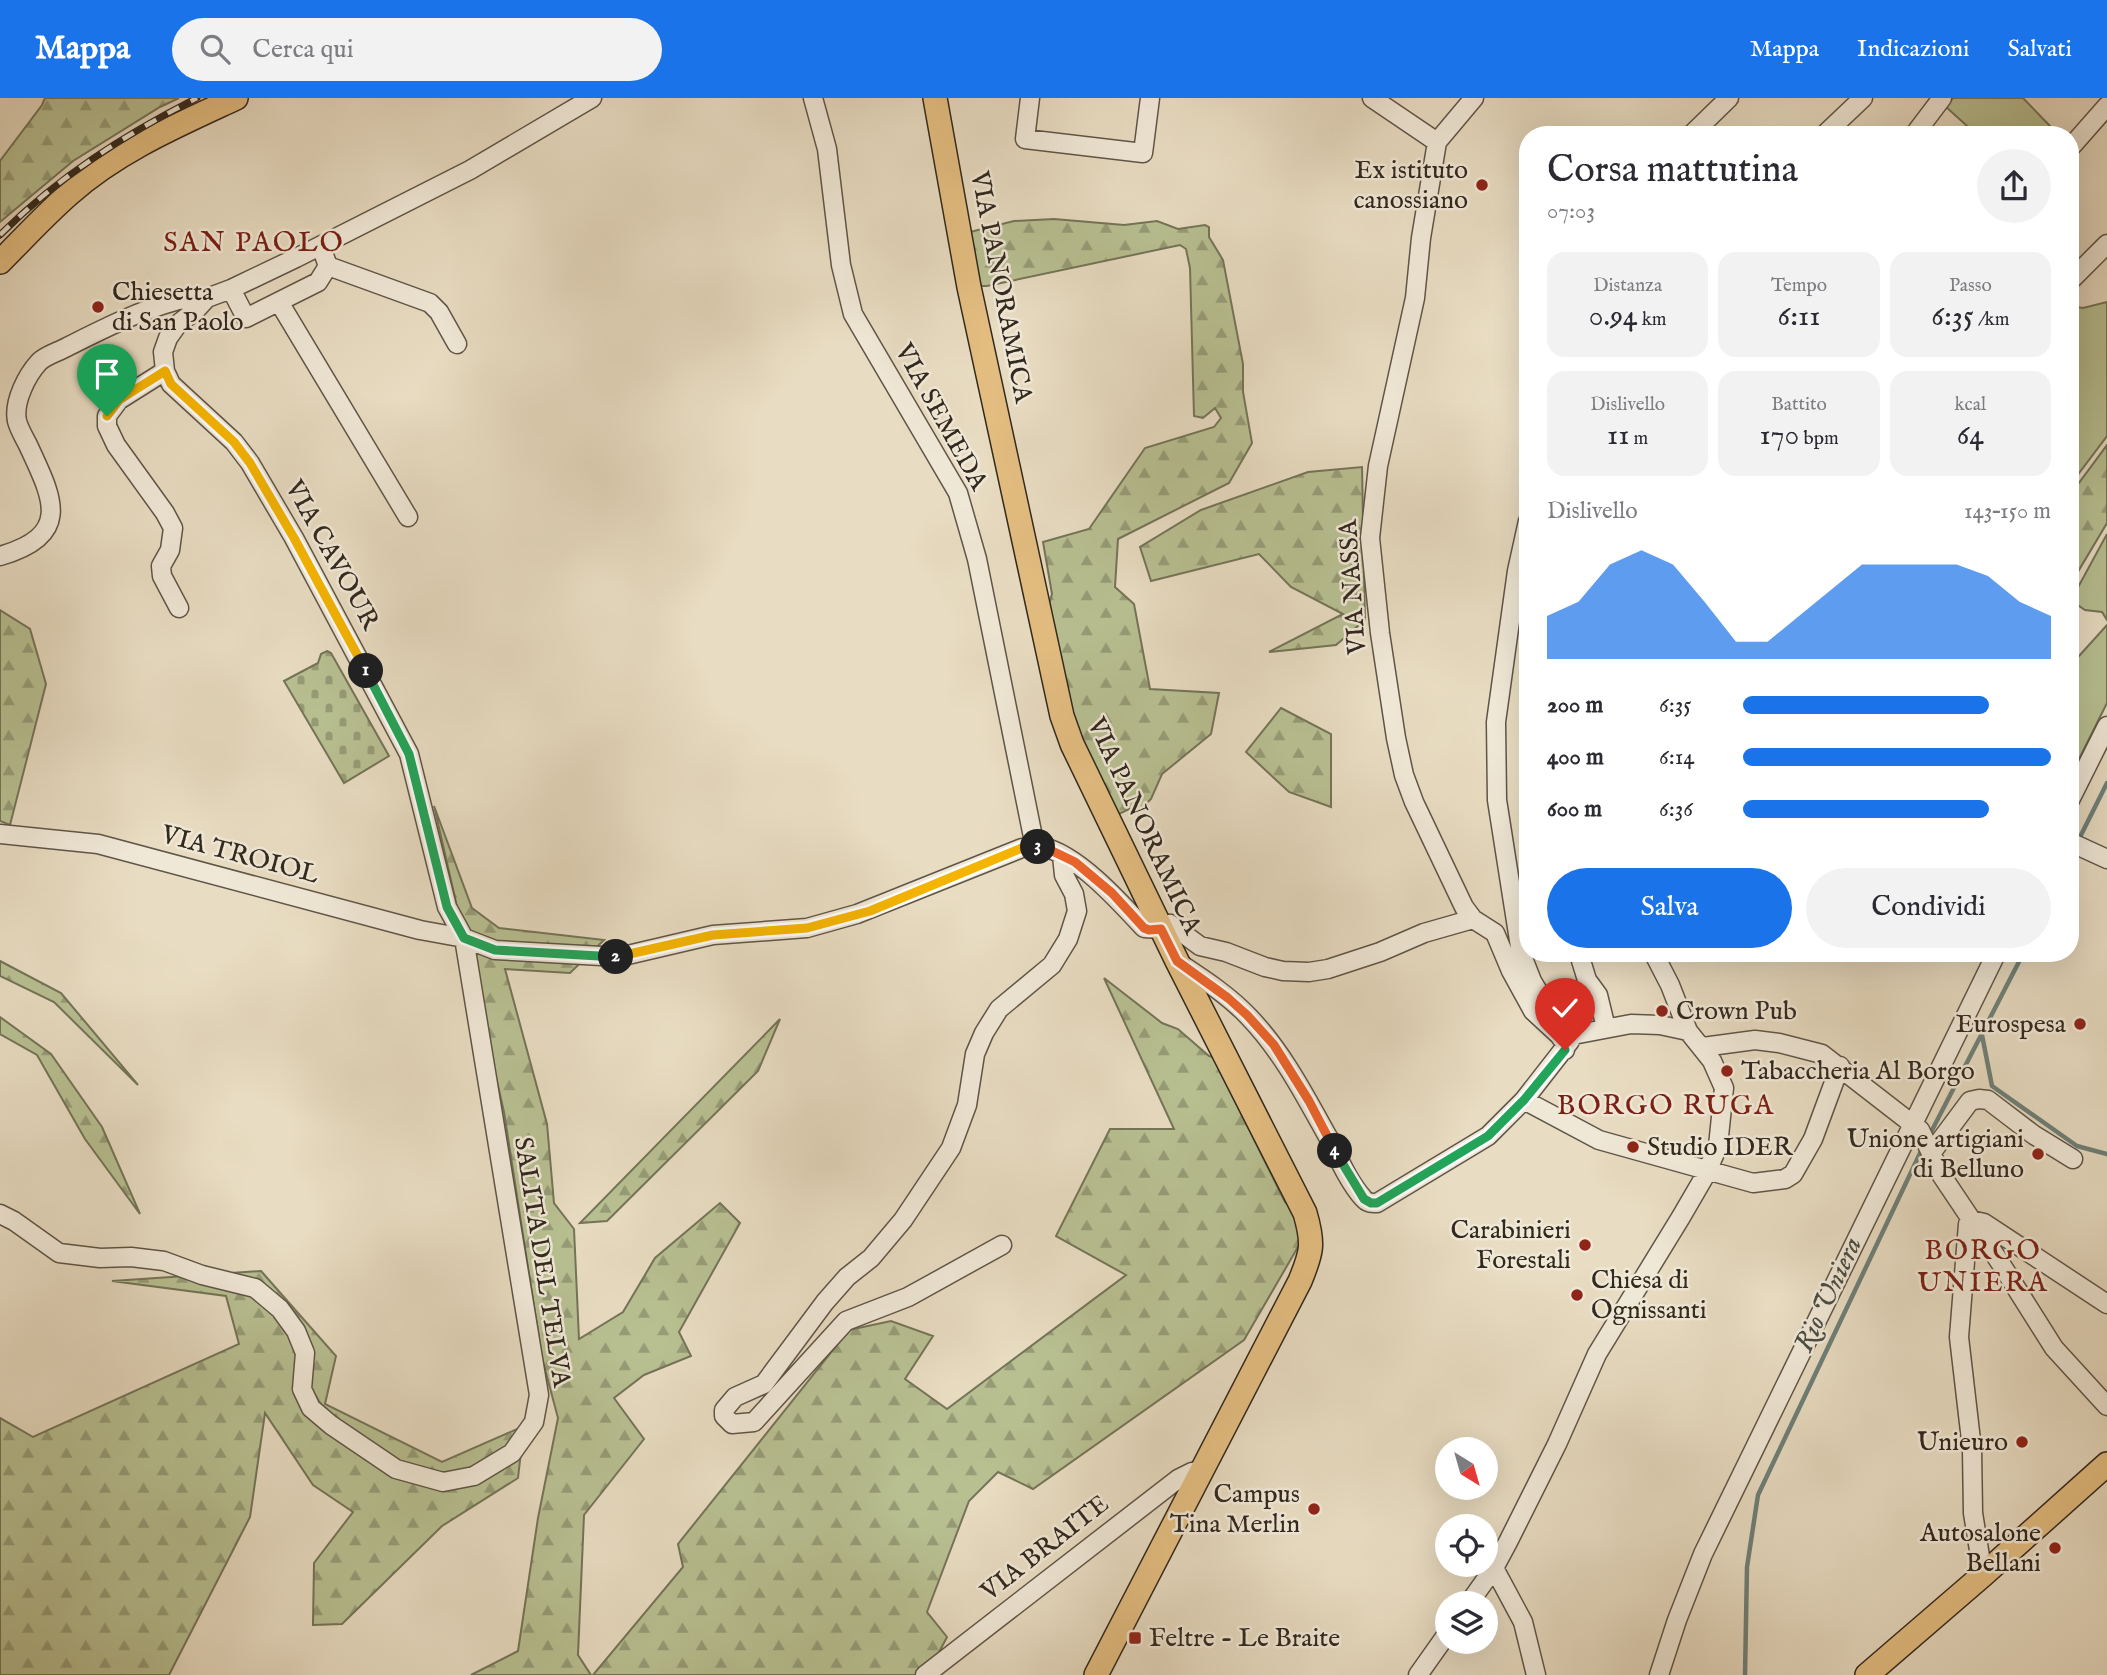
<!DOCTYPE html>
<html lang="it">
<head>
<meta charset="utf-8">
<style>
  :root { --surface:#fff; --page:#f2f2f3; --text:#2b2b33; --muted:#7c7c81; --accent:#1a73e8 }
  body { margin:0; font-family:"IM FELL English",serif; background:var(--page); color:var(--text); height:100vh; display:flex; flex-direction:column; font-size:26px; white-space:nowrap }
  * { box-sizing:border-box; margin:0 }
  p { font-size:23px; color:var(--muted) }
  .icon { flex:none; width:38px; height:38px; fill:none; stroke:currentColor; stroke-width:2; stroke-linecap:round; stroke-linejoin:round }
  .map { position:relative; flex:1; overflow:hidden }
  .panel { position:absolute; left:1519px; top:28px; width:560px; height:836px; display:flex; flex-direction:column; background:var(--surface); border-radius:28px; box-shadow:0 7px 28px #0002 }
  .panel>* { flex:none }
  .needle { width:46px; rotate:143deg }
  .controls { position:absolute; left:1435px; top:1339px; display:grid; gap:14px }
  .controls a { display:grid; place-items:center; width:63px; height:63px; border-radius:50%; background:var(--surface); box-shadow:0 7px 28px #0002; font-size:35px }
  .pin { position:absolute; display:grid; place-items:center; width:60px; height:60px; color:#fff; margin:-72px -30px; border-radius:50% 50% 50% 0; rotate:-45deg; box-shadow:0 0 7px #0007 }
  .pin .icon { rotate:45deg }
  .km { position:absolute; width:35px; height:35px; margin:-18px; border-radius:50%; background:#222; color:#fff; font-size:19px; line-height:35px; text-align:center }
  .round { display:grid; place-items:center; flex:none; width:74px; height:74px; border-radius:37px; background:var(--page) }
  .head { display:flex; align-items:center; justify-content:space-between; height:119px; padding:0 28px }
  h1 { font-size:38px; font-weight:600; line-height:52px }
  .stats { display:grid; grid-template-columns:repeat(3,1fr); gap:10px; height:119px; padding:7px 28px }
  .stats div { display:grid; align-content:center; border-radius:18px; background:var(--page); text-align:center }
  .stats b { font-size:30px; font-weight:600 }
  .stats small { font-size:19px; font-weight:400 }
  .stats p { font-size:19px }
  .chart { height:196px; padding:14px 28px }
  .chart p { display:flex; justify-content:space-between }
  .chart svg { width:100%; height:126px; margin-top:7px; fill:var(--accent); opacity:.7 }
  .action { display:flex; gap:14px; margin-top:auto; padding:14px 28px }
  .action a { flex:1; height:80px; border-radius:42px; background:var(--accent); color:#fff; font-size:28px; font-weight:600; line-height:80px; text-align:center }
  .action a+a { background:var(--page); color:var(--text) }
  ul { padding:0 28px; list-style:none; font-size:23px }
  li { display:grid; grid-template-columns:112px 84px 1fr; align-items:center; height:52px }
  li i { height:18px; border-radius:9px; background:var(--accent) }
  header { display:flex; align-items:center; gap:42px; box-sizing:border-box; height:98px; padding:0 35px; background:var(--accent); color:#fff }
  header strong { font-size:33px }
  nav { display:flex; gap:38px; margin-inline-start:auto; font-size:24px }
  .search { width:490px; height:63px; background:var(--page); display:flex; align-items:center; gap:18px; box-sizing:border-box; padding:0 24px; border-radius:38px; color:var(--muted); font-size:26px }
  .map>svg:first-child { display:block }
  .forest { fill:url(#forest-firs); stroke:#747458; stroke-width:2 }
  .cemetery { fill:url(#cemetery-stones); stroke:#747458; stroke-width:2 }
  .park { fill:#b8c092; stroke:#747458; stroke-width:2 }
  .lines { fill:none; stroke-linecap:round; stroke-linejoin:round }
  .stream { stroke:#6e8079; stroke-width:4.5 }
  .minor-casing { stroke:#5f5547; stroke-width:21 }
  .major-casing { stroke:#31281e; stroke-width:26 }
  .minor { stroke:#f0e8d7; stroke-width:18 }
  .major { stroke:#e4be81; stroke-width:23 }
  .rail-casing { stroke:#31281e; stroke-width:7 }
  .rail { stroke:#f0e8d7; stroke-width:4.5; stroke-dasharray:13; stroke-linecap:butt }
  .split-1-casing { stroke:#fff; stroke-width:14 }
  .split-2-casing { stroke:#fff; stroke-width:14 }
  .split-3-casing { stroke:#fff; stroke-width:14 }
  .split-4-casing { stroke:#fff; stroke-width:14 }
  .split-5-casing { stroke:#fff; stroke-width:14 }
  .split-1 { stroke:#f5b400; stroke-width:9 }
  .split-2 { stroke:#22a559; stroke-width:9 }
  .split-3 { stroke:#f5b400; stroke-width:9 }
  .split-4 { stroke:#f0652b; stroke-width:9 }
  .split-5 { stroke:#22a559; stroke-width:9 }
  .poi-dot { fill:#8f2418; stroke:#f0e8d7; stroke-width:2.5 }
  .labels { text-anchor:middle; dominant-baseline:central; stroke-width:5; stroke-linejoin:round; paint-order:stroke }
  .poi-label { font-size:26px; fill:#31281e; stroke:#f0e8d7; text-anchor:end }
  .street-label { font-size:26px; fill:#31281e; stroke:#f0e8d7 }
  .neighbourhood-label { font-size:28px; letter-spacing:2px; fill:#7a1f14; stroke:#f0e8d7 }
  .water-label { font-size:28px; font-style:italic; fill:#4a4d44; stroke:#f0e8d7 }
</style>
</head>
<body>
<header>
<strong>Mappa</strong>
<div class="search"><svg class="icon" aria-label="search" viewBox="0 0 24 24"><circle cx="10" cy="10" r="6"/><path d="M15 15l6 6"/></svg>Cerca qui</div>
<nav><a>Mappa</a><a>Indicazioni</a><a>Salvati</a></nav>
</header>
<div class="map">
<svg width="2107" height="1577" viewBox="0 0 2107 1577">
  <defs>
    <pattern id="forest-firs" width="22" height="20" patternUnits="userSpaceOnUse" patternTransform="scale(1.75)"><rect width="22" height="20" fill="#b8c092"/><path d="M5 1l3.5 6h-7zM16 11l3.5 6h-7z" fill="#969c77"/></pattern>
    <pattern id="cemetery-stones" width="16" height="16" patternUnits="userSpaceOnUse" patternTransform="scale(1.75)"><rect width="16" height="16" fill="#b8c092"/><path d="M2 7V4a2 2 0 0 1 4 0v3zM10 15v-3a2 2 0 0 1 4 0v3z" fill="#969c77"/></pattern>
  </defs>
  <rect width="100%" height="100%" fill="#e8dcc2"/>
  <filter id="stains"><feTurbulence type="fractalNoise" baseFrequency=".00286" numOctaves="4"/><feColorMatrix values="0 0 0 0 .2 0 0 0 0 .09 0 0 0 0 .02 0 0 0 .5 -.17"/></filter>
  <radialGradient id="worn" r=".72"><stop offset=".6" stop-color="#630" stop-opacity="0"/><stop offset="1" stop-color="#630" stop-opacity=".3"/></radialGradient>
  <path class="forest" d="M45,0H179L160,9L73,63L0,124V63L42,7Z
    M1054,121L1124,127L1157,123L1178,131L1205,127L1209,129V139L1223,162L1243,266V294L1252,345L1229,385L1118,441L1115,489L1134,506L1150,591L1219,595L1211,636L1162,676L1151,701L1140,712L1129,711L1119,716C1097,674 1075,631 1064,586C1058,560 1054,533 1049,506L1052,496L1043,444L1089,431L1145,350L1214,329L1221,320L1215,310L1203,320L1194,318L1190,170L1186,151L1180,147L987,188H979L970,134L1014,123Z
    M2107,347V425L2070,487V397Z
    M1362,369L1365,522L1336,547L1269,554L1343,516L1291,489L1259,456L1151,483L1140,449L1201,412L1308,374Z
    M0,512L30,531L46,586L10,727L0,723Z
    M1281,610L1331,636V709L1289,694L1246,654Z
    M434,708L472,810L499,830L604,842L570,875L505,871L547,1026L554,1105L574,1131L579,1241L623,1214L655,1160L720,1105L740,1125L679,1234L691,1258L644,1277L614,1300L644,1341L584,1417L578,1557L591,1577H471L518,1553L538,1420L558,1320L542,1260L504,1014Z
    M0,863L61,895L138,987L54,904L0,878Z
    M1104,880L1162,925L1178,931L1209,958L1213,959L1285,1104L1302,1123V1142L1244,1242L1033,1391L998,1374L969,1403L927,1514L947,1539L927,1577H593L683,1469L678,1446L849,1232L891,1223L933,1238L905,1281L947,1311L1126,1177L1056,1138L1110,1031H1174Z
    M0,919L51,956L102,1029L140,1116L85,1041L37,957L0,936Z
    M780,921L758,973L607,1123L580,1125Z
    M261,1173L336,1258L325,1306L442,1364L524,1328L518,1380L442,1428L342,1526L313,1527L314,1465L353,1414L313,1387L265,1315L250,1419L169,1577H0V1320L33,1339L239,1246L226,1198L112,1183Z"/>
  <path class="cemetery" d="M327,553L331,555L389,658L344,685L284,583L318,565L321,556Z"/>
  <path class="park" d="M1953,0H2023L2051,29L2042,37H1977L1946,9Z
    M2107,204V338L2070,387V208L2083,210Z
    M2107,436V522L2102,514L2085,512L2079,508L2070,513V504Z
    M2107,527V605L2070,679V568Z"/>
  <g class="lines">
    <path class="stream" d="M2078,743L2107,685
      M1982,937L1992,988L2077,1048L2107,1056
      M1929,1038L2023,856
      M1745,1577L1747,1469L1758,1397L1923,1049"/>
    <g class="minor-casing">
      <path id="minor" d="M813,0L827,51L841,167L853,216L958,395L977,461L1035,749
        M1030,0L1025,41L1143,55L1150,0
        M1372,0L1437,44
        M1474,0L1437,44L1421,140L1415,200L1378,368L1370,440L1380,535L1396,640L1404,677L1414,704L1464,809L1473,821L1495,835L1511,873L1533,913L1559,937L1564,944L1565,952
        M1691,37L1729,0
        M1824,37L1863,0
        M1914,37L1942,0
        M2070,50L2107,8
        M328,168L430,205L439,214L457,246
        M2070,183L2107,146
        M231,191L246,220L318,184L328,168L324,157
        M279,204L408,419
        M165,273L119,302L107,318V328L116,347L165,415L173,430L170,452L161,468L162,478L179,510
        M1528,423L1517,473L1496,624L1497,702L1521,855L1532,883L1558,927
        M0,458C74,437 52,399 28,347C24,339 19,331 17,323C13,304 27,277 39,264C46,257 58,254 67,249C101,232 138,213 175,203C185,200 196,201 207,200
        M2070,702L2107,628
        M0,736L98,746L420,832L464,840L495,852L619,859L713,837L807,830L857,816L1022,750C1028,750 1037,747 1043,749C1078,757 1120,804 1144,830L1161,831L1170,826L1200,848L1226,854L1265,869L1283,873L1309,874L1328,871L1380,854L1424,835L1473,821
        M2070,744L2107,761
        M1579,856L1587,882L1598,897L1606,930
        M1179,865C1203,881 1228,897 1248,918C1282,953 1304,996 1328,1039C1338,1059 1348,1083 1363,1100C1367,1105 1371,1105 1377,1105L1488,1038L1524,1002L1570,943
        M1559,937H1573L1631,926L1660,927L1688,933
        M1703,949L1755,942L1779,945L1822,956L1920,1032L1942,1078L2001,1166L2054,1250L2107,1308
        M1524,1002L1599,1042L1753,1085L1785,1081L1793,1076L1813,1041L1840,968
        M1932,1054L1970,1003L1979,1001L1988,1002L2034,1037L2073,1061
        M0,1116L14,1123L59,1155L100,1160L131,1159L164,1163L202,1177L255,1190L280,1211L296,1233L305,1255L302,1291L311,1310L331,1327L396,1371L443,1384L474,1378L512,1355L534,1324L539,1297L464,840L447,809L409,656L294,440L250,365L234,344L171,286L165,273L163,254L168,240L178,226L195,213L207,200L231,191L296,160L470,72L592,0
        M1002,1147L908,1199L846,1223L754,1324L732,1326L724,1318V1312L735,1299L764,1286L825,1204L847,1179L871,1160L903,1122L951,1050L967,1007L975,956L984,935L999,911L1052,867L1068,841L1077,813L1074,796L1064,777L1062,758
        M1494,1470L1523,1524L1536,1577
        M1983,1477L1973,1415L1972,1351L1959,1239L1968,1126L1971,1122L1984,1125L2107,1206
        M1469,1505L1494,1470L1508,1444L1557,1346L1597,1256L1681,1119L1706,1076L1718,1048L1724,990L1712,963L1688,933L1670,887L1654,856
        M925,1577L1178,1381L1192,1374L1202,1372
        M1418,1577L1447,1536
        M1659,1577L1677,1522L1703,1456L1996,856"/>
    </g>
    <g class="major-casing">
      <path id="major" d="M935,0L969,189L1062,618L1072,646L1177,863L1305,1115C1314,1146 1312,1154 1300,1183L1096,1577
        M0,164C23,141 45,117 69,96C117,53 178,27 236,0
        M1867,1577L1983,1477L2107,1366"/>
    </g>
    <use href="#minor" class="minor"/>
    <use href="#major" class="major"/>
    <g class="rail-casing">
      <path id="rail" d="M0,137C58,79 124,37 197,0"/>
    </g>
    <use href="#rail" class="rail"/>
  </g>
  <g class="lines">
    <g class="split-1-casing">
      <path id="split-1" d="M107,318L119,302L165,273L171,286L234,344L250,365L294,440L366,573"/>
    </g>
    <g class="split-2-casing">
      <path id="split-2" d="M366,573L409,656L447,809L464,840L495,852L616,859"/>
    </g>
    <g class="split-3-casing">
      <path id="split-3" d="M616,859L713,837L807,830L870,813L1022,750L1038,749"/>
    </g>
    <g class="split-4-casing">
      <path id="split-4" d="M1038,749L1042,748L1075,764L1112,795L1144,830L1149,832L1161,831L1177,863L1228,900L1247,917L1274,947L1309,1003L1335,1053"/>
    </g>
    <g class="split-5-casing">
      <path id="split-5" d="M1335,1053L1364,1101L1371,1105H1377L1488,1038L1524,1002L1565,952"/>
    </g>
    <use href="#split-1" class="split-1"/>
    <use href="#split-2" class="split-2"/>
    <use href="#split-3" class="split-3"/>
    <use href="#split-4" class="split-4"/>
    <use href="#split-5" class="split-5"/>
  </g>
  <g class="poi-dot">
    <circle cx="1482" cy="87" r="7"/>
    <circle cx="98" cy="209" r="7"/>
    <circle cx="1662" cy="913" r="7"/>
    <circle cx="2080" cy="926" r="7"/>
    <circle cx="1727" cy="973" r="7"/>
    <circle cx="1633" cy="1049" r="7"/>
    <circle cx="2038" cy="1056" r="7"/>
    <circle cx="1585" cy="1147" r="7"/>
    <circle cx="1577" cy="1197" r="7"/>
    <circle cx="2022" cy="1344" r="7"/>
    <circle cx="1314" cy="1411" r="7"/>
    <circle cx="2055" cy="1450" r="7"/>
    <rect x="1128" y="1533" width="14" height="14" rx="3.5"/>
  </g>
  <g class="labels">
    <g class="poi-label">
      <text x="1468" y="72">Ex istituto<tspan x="1468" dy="30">canossiano</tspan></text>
      <text x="112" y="194" text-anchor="start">Chiesetta<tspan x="112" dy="30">di San Paolo</tspan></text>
      <text x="1676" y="913" text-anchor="start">Crown Pub</text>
      <text x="2066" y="926">Eurospesa</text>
      <text x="1741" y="973" text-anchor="start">Tabaccheria Al Borgo</text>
      <text x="2024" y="1041">Unione artigiani<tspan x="2024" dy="30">di Belluno</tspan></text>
      <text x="1647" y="1049" text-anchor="start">Studio IDER</text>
      <text x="1571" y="1132">Carabinieri<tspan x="1571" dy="30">Forestali</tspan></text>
      <text x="1591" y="1182" text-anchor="start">Chiesa di<tspan x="1591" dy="30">Ognissanti</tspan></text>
      <text x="2008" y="1344">Unieuro</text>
      <text x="1300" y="1396">Campus<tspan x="1300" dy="30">Tina Merlin</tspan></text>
      <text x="2041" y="1435">Autosalone<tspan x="2041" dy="30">Bellani</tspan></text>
      <text x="1149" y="1540" text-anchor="start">Feltre - Le Braite</text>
    </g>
    <g class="street-label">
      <text transform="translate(1001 189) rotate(79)">VIA PANORAMICA</text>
      <text transform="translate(941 319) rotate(61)">VIA SEMEDA</text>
      <text transform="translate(332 457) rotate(61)">VIA CAVOUR</text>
      <text transform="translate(1353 489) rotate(-94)">VIA NASSA</text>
      <text transform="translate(1144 728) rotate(65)">VIA PANORAMICA</text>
      <text transform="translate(240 757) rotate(15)">VIA TROIOL</text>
      <text transform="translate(542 1164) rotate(81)">SALITA DEL TELVA</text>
      <text transform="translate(1045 1450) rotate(-38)">VIA BRAITE</text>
    </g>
    <g class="neighbourhood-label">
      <text x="254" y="145">SAN PAOLO</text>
      <text x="1666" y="1008">BORGO RUGA</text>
      <text x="1983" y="1153">BORGO<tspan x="1983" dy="32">UNIERA</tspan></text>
    </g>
    <g class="water-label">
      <text transform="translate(1829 1197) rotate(-65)">Rio Uniera</text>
    </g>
  </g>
  <rect width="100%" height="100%" filter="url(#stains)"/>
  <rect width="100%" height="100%" fill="url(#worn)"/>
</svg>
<div class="controls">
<a><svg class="needle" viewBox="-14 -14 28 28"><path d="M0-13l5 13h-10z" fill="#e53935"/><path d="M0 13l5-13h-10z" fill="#7c7c81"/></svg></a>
<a><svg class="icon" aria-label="locate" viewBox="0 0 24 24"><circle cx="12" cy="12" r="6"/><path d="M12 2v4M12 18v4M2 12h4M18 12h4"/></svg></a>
<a><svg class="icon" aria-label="layers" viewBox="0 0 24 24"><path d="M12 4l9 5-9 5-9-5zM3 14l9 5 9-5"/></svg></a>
</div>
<div class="pin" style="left:107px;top:318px;background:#1e9e55"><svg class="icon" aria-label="arrive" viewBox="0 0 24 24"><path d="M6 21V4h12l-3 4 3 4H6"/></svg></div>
<div class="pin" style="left:1565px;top:952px;background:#d93025"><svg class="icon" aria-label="check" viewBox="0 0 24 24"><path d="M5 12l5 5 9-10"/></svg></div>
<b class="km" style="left:366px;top:573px">1</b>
<b class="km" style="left:616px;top:859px">2</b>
<b class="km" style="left:1038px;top:749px">3</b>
<b class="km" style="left:1335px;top:1053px">4</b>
<section class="panel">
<div class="head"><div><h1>Corsa mattutina</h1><p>07:03</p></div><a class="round"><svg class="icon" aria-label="share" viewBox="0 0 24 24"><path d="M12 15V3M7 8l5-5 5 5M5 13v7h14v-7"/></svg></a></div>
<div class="stats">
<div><p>Distanza</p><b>0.94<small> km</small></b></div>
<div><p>Tempo</p><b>6:11</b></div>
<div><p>Passo</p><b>6:35<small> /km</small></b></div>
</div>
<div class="stats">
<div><p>Dislivello</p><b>11<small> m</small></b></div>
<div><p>Battito</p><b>170<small> bpm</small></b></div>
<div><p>kcal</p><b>64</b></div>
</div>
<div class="chart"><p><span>Dislivello</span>143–150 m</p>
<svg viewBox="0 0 160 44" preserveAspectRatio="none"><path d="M0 44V29L10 24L20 11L30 6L40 11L50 24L60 38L70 38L80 29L90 20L100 11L110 11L120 11L130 11L140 15L150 24L160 29V44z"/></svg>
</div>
<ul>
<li><b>200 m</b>6:35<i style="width:80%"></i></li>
<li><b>400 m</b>6:14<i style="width:100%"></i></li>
<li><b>600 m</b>6:36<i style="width:80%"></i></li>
</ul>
<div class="action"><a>Salva</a><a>Condividi</a></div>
</section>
</div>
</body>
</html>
